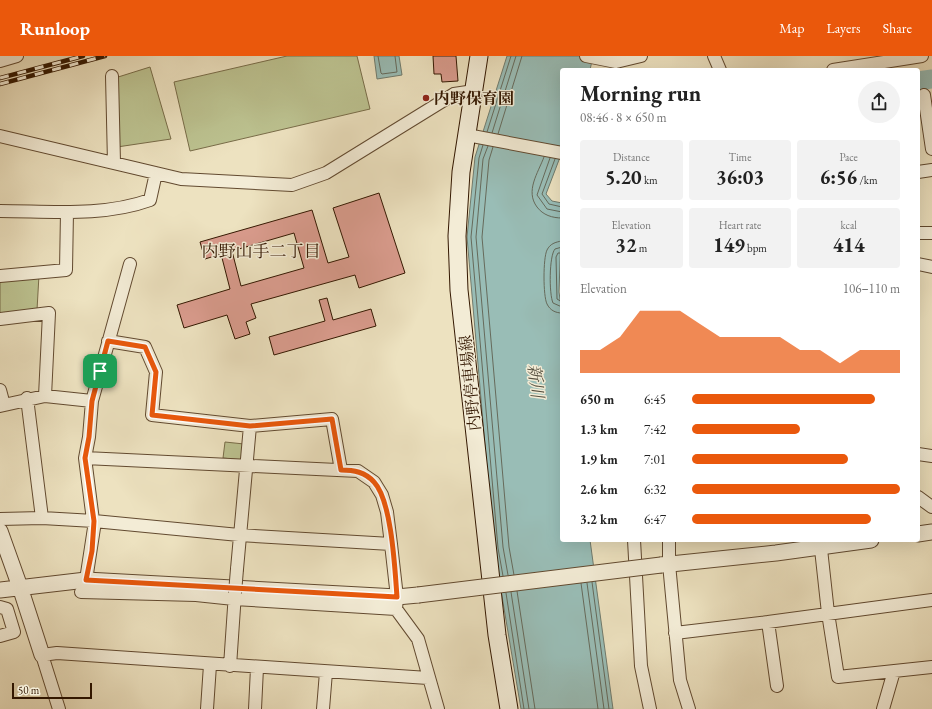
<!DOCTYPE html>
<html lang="en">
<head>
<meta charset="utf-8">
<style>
  :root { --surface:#fff; --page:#f2f2f2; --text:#222; --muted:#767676; --accent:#ea580c }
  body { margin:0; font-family:"EB Garamond","Noto Serif JP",serif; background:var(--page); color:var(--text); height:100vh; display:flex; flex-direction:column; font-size:15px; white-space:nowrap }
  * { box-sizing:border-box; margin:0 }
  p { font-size:13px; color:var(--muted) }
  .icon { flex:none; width:22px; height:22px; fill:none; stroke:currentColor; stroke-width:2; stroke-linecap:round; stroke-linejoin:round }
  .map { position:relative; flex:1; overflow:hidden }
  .drawer { position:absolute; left:560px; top:12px; width:360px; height:474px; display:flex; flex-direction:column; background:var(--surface); border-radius:4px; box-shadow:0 4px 16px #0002 }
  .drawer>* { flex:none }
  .scale { position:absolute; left:12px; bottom:10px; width:80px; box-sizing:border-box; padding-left:4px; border:2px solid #331700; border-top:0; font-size:11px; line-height:14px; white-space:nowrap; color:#331700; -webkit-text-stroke:3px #f3ecd6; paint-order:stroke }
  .pin { position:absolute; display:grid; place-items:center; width:34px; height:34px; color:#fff; margin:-17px; border-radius:8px; box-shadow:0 2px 6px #0006 }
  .round { display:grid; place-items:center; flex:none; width:42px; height:42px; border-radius:21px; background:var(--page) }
  .head { display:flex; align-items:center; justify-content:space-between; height:68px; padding:0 20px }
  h1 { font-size:22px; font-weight:700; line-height:30px }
  .figures { display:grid; grid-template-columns:repeat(3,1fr); gap:6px; height:68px; padding:4px 20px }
  .figures div { display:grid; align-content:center; border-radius:4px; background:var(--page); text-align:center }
  .figures b { font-size:20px; font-weight:700 }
  .figures small { font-size:11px; font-weight:400 }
  .figures p { font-size:11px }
  .chart { height:112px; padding:8px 20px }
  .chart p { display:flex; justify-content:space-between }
  .chart svg { width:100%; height:72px; margin-top:4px; fill:var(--accent); opacity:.7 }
  ul { padding:0 20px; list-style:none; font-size:13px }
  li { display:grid; grid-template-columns:64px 48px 1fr; align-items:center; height:30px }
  li i { height:10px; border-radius:5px; background:var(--accent) }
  header { display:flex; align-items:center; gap:24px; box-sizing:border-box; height:56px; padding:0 20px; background:var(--accent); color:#fff }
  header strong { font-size:19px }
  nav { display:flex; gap:22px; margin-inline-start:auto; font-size:14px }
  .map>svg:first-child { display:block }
  .green { fill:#bcc290; stroke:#786c48 }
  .water { fill:#99bdb6; stroke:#707b6d }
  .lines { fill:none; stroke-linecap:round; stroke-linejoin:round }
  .shore { stroke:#666a5b; stroke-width:1 }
  .river { stroke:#99bdb6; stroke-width:19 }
  .building { fill:#da9c8e; stroke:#331700; fill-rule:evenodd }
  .minor-casing { stroke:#624a30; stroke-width:14 }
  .tertiary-casing { stroke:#624a30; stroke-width:17 }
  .secondary-casing { stroke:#331700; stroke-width:19 }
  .minor { stroke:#f3ecd6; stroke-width:12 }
  .tertiary { stroke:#f3ecd6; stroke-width:15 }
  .secondary { stroke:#f3ecd6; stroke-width:17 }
  .rail-casing { stroke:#331700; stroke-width:4.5 }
  .rail { stroke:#f3ecd6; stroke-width:3; stroke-dasharray:9; stroke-linecap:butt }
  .minor-bridge-casing { stroke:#624a30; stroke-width:14; stroke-linecap:butt }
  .tertiary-bridge-casing { stroke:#624a30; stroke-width:17; stroke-linecap:butt }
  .minor-bridge { stroke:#f3ecd6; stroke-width:12 }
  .tertiary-bridge { stroke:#f3ecd6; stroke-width:15 }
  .route-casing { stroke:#fff; stroke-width:8 }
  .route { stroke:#ea580c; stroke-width:5 }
  .poi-dot { fill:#8f2418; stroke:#f3ecd6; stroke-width:1.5 }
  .labels { text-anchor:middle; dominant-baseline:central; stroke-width:3; stroke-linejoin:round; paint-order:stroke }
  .poi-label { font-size:16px; font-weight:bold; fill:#331700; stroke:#f3ecd6; text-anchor:start }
  .street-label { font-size:16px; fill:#331700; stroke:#f3ecd6 }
  .neighbourhood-label { font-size:17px; fill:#331700; stroke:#f3ecd6 }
  .water-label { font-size:17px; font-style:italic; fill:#575140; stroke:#f3ecd6 }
</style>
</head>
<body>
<header>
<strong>Runloop</strong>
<nav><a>Map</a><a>Layers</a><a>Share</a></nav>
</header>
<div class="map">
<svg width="932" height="653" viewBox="0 0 932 653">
  <rect width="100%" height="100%" fill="#ede2c0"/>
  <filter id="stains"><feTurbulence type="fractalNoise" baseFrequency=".005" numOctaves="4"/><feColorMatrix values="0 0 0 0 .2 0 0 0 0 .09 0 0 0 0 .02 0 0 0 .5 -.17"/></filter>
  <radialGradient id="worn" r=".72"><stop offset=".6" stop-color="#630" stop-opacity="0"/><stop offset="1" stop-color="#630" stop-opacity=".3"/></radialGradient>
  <path class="green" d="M287,0H357L370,53L190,95L174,26Z
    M150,11L171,83L117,91L115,22Z
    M39,219L37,254L0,258V224Z
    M225,386L244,388L242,404L223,402Z"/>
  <path class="water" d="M374,0H399L402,19L377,23Z
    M507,0H593L590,14H562V96L546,138L552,145L562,147L559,236L562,258V484H590L613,653H521L494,493L467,181L475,101Z"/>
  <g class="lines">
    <path class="shore" d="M378,0L381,17L382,18L397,16L395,0
      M487,76L511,0
      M492,77L516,0
      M498,78L522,0
      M483,89L479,102L471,181L498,492L503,520
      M488,90L483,103L476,181L503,491L508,519
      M493,91L489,104L482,181L509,491L514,519
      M544,101C538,117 525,135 537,151C543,159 552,162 562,162
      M550,102L537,139L547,153L562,156
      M555,103L542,138L549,148L562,151
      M562,185C555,186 550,188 547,194C543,202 543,240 547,248C550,254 555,257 562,257
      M562,191L555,193C549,200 549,238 553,247L562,251
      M562,197H558L556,201L557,243L562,246
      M592,526L609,653
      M581,527L598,653
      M587,527L604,653
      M517,535L535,653
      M511,536L529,653
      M506,537L524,653"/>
    <path class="river" d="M918,25L932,23"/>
  </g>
  <path class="building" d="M433,0H456L458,25L442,26L441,18H434Z
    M379,137L405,217L359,232L355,219L251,248L256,262L246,266L250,278L235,283L227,259L184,272L177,249L230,233L221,198L205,203L200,186L312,154L328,207L349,201L333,152ZM294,177L304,212L241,230L232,195Z
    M327,242L333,264L371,253L376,270L274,299L269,281L325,265L319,244Z"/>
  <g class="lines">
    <g class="minor-casing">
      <path id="minor" d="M586,0L616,6L641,0
        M714,0L720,14
        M0,5L17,0
        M833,14L922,0
        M112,20L114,107
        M924,39L932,93
        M467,79L562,97
        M0,80L181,123L292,129L326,117L454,38L474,35
        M918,116L932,114
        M0,155C49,155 103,161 150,144L156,117
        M918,177H932
        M918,208L932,211
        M0,220L66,214L67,156
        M0,263L49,257L45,340
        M108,285L145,291L156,316L152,359L250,370
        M0,334L4,349
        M27,342L42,462
        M0,350L45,340L92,345
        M918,398L932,400
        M85,402L358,415L374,426L382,439L387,456L391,488L397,541L396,553L418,583L438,653
        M918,441L932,451
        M0,463L42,462L94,465L239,479L391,488
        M634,484L641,610L650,653
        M669,484V508L680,624L689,653
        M820,484L828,557L838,621L932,611
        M237,513L250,370L332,363L341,414
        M86,524L94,472L85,402L89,381L92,345L130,208
        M81,536L196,539L234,543L396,553
        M0,551L7,553L14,576L0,580
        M768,566L777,630
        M675,577L768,566L932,544
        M230,610L235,537
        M59,653L42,599L57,597L428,622
        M207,653L210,609
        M255,653L257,612
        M323,653L326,616
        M883,653L894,615"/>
    </g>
    <g class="tertiary-casing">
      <path id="tertiary" d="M0,475L20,531L42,599
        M918,478L932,476
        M661,509L776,497L871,484
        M0,534L86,524L397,541L418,539"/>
    </g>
    <g class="secondary-casing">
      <path id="secondary" d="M479,0L461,116L457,180L459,234L497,579L509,653"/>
    </g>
    <use href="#minor" class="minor"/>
    <use href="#tertiary" class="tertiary"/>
    <use href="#secondary" class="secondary"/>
    <g class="rail-casing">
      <path id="rail" d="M0,22L83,0
        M0,28L105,0"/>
    </g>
    <use href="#rail" class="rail"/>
    <g class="minor-bridge-casing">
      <path id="minor-bridge" d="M235,537L237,513"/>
    </g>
    <g class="tertiary-bridge-casing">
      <path id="tertiary-bridge" d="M418,539L661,509"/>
    </g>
    <use href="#minor-bridge" class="minor-bridge"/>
    <use href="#tertiary-bridge" class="tertiary-bridge"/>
  </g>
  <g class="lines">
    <g class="route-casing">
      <path id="route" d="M108,285L145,291L156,316L152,359L250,370L332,363L341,414C354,414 365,416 374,426C392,445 395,515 397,541L86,524L92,495L94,465L85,402L89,381L92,345Z"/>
    </g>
    <use href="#route" class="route"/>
  </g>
  <circle class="poi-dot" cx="426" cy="42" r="4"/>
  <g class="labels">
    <g class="poi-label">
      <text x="434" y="42">内野保育園</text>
    </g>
    <g class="street-label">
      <text transform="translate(470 327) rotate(-96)">内野停車場線</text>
    </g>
    <g class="neighbourhood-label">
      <text x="261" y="195">内野山手二丁目</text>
    </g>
    <g class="water-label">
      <text transform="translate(536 325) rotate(83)">新川</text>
    </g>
  </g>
  <rect width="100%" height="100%" filter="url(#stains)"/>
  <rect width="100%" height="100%" fill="url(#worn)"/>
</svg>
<div class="scale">50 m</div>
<div class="pin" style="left:100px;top:315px;background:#1e9e55"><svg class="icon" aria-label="arrive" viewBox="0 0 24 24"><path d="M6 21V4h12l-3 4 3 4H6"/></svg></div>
<section class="drawer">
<div class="head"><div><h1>Morning run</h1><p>08:46 · 8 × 650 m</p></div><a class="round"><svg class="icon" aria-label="share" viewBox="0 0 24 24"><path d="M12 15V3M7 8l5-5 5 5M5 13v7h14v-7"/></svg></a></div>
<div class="figures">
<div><p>Distance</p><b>5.20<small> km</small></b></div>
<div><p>Time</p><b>36:03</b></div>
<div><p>Pace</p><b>6:56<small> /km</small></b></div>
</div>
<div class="figures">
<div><p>Elevation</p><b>32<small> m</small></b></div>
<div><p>Heart rate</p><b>149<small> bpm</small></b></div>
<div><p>kcal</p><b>414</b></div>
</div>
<div class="chart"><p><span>Elevation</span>106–110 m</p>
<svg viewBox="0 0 160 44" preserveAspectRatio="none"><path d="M0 44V30L10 30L20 22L30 6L40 6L50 6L60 14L70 22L80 22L90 22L100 22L110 30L120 30L130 38L140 30L150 30L160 30V44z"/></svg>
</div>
<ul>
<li><b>650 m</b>6:45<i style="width:88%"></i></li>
<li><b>1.3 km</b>7:42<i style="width:52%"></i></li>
<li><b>1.9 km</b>7:01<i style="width:75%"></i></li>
<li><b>2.6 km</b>6:32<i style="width:100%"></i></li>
<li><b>3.2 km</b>6:47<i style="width:86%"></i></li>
</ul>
</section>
</div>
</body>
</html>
